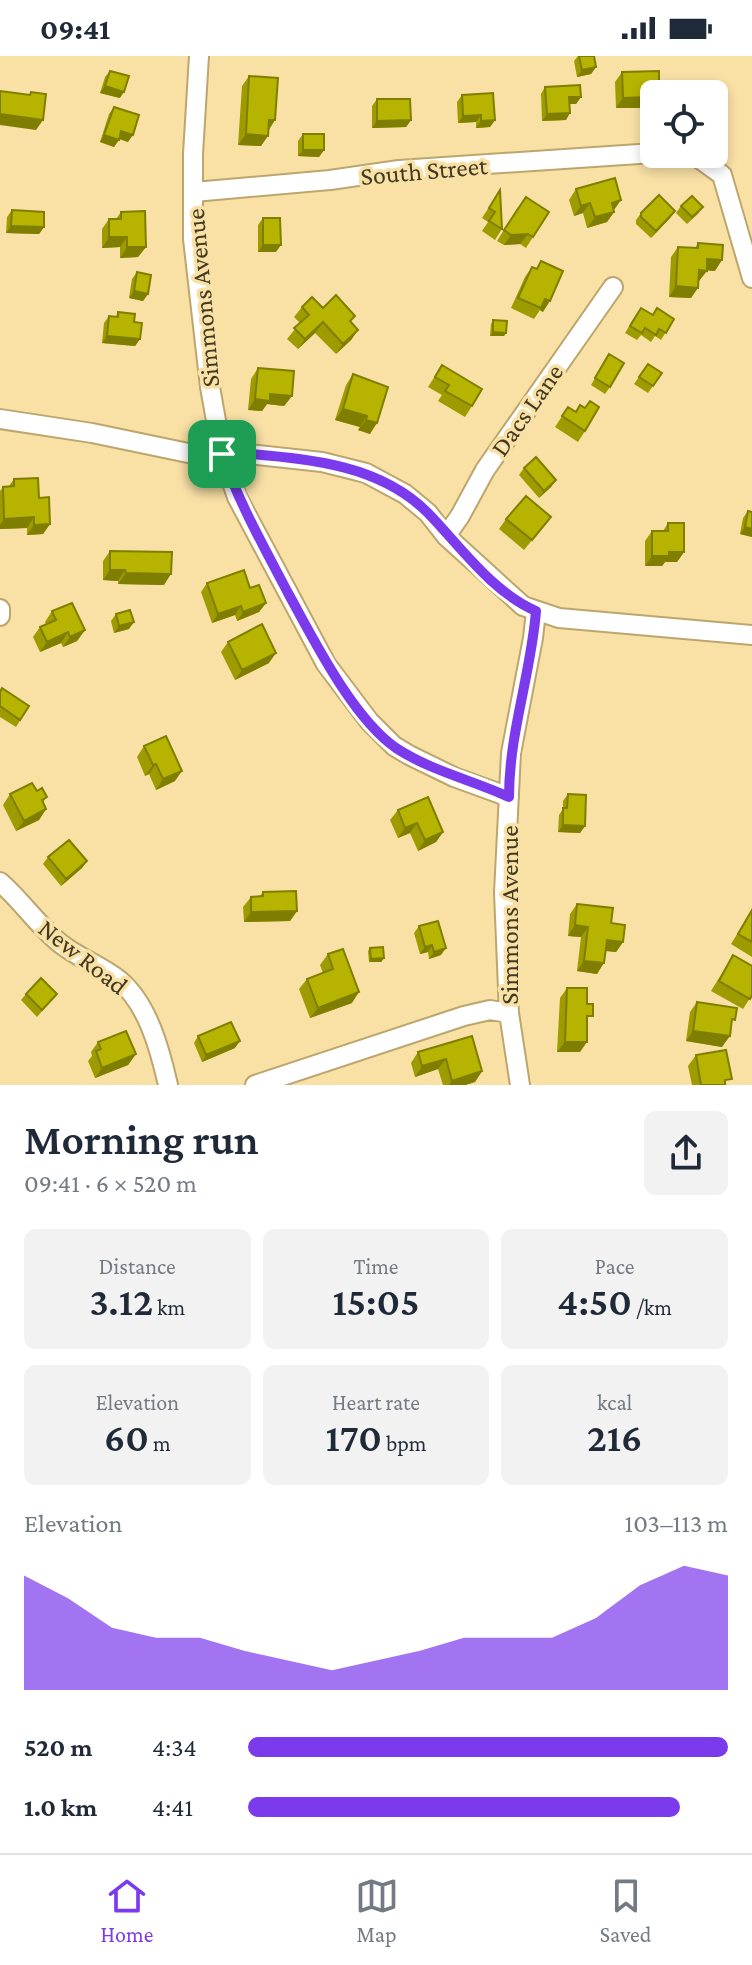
<!DOCTYPE html>
<html lang="en">
<head>
<meta charset="utf-8">
<style>
  :root { --surface:#fff; --page:#f2f2f3; --text:#1f2937; --muted:#747a83; --line:#e0e1e3; --accent:#7c3aed }
  body { margin:0; font-family:"Crimson Pro",serif; background:var(--page); color:var(--text); height:100vh; display:flex; flex-direction:column; font-size:30px; white-space:nowrap }
  * { box-sizing:border-box; margin:0 }
  p { font-size:26px; color:var(--muted) }
  .icon { flex:none; width:44px; height:44px; fill:none; stroke:currentColor; stroke-width:2; stroke-linecap:round; stroke-linejoin:round }
  .map { position:relative; height:1029px; overflow:hidden }
  .sheet { display:flex; flex-direction:column; background:var(--surface); flex:1 }
  .sheet>* { flex:none }
  .fabs { position:absolute; left:640px; top:24px; display:grid; gap:16px }
  .fabs a { display:grid; place-items:center; width:88px; height:88px; border-radius:12px; background:var(--surface); box-shadow:0 4px 12px #0003; font-size:40px }
  .pin { position:absolute; display:grid; place-items:center; width:68px; height:68px; color:#fff; margin:-34px; border-radius:16px; box-shadow:0 4px 12px #0006 }
  .round { display:grid; place-items:center; flex:none; width:84px; height:84px; border-radius:12px; background:var(--page) }
  .headline { display:flex; align-items:center; justify-content:space-between; height:136px; padding:0 24px }
  h1 { font-size:44px; font-weight:600; line-height:60px }
  .stats { display:grid; grid-template-columns:repeat(3,1fr); gap:12px; height:136px; padding:8px 24px }
  .stats div { display:grid; align-content:center; border-radius:12px; background:var(--page); text-align:center }
  .stats b { font-size:40px; font-weight:600 }
  .stats small { font-size:22px; font-weight:400 }
  .stats p { font-size:22px }
  .chart { height:224px; padding:16px 24px }
  .chart p { display:flex; justify-content:space-between }
  .chart svg { width:100%; height:144px; margin-top:8px; fill:var(--accent); opacity:.7 }
  ul { padding:0 24px; list-style:none; font-size:26px }
  li { display:grid; grid-template-columns:128px 96px 1fr; align-items:center; height:60px }
  li i { height:20px; border-radius:10px; background:var(--accent) }
  .status { display:flex; justify-content:space-between; align-items:center; height:56px; padding:0 40px; background:var(--surface); direction:ltr }
  .status svg { height:22px; fill:currentColor }
  .tabs { display:flex; justify-content:space-around; align-items:center; height:112px; border-top:2px solid var(--line); background:var(--surface); font-size:22px; color:var(--muted) }
  .tabs a { display:grid; justify-items:center; gap:4px }
  .tabs .active { color:var(--accent) }
  .map>svg:first-child { display:block }
  .lines { fill:none; stroke-linecap:round; stroke-linejoin:round }
  .minor-casing { stroke:#bca66d; stroke-width:22 }
  .minor { stroke:#fff; stroke-width:18 }
  .wall { fill:#9d9b00 }
  .shaded-wall { fill:#7f7e00 }
  .building { fill:#b6b400; stroke:#7f7e00; stroke-width:2 }
  .route-casing { stroke:#fff; stroke-width:16 }
  .route { stroke:#7c3aed; stroke-width:10 }
  .labels { text-anchor:middle; dominant-baseline:central; stroke-width:7; stroke-linejoin:round; paint-order:stroke }
  .street-label { font-size:26px; fill:#423921; stroke:#f9e1a6 }
</style>
</head>
<body>
<div class="status"><b>09:41</b><svg viewBox="0 0 49 12"><path d="M0 12V9h3v3zM5 12V6h3v6zM10 12V3h3v9zM15 12V0h3v12zM26 1h20v11H26zM47 4h2v5h-2z"/></svg></div>
<div class="map">
<svg width="752" height="1029" viewBox="0 0 752 1029">
  <rect width="100%" height="100%" fill="#f9e1a6"/>
  <g class="lines">
    <g class="minor-casing">
      <path id="minor" d="M199,0L193,98V183L210,331L222,398L237,441L326,608L369,665L394,690L409,699L454,721L509,741
        M693,98L722,119L752,222
        M194,136L330,124L399,114L654,97
        M0,363L92,377L193,398L239,397L322,406L366,417L405,438L428,457L446,480L523,550L559,562L752,579
        M446,480L460,460L485,414L613,231
        M0,553V560
        M0,826C22,845 38,870 61,888C79,902 101,910 119,924C148,948 160,994 168,1029
        M255,1029L464,960L490,954L509,957
        M520,1029L509,957L504,837L511,697L533,582L536,555"/>
    </g>
    <use href="#minor" class="minor"/>
  </g>
  <path class="wall" d="M578,0H594L596,11L591,18L577,21L574,5Z
    M110,15L120,42L100,37L105,21Z
    M622,16L659,34L656,38H654L652,44H648L643,52H616L615,26Z
    M249,20L275,64L269,74L261,90L238,89L242,30Z
    M545,31L581,41L576,48H570L566,64L542,65L541,38Z
    M462,39L495,64L490,71L476,72V66L458,67L457,46Z
    M377,43L411,64L406,71L372,72V50Z
    M114,51L128,86L119,83L114,91L100,86L109,58Z
    M303,78L324,94L319,101L298,100V85Z
    M576,133L614,154V156L607,166L587,172L583,157L574,160L569,144Z
    M500,134L502,173L495,184L482,175L488,166L482,162Z
    M681,150L703,151L698,158L687,168L676,157Z
    M518,151L533,181L526,192L520,188L504,189L497,185Z
    M12,154L44,171L39,178L6,177L7,161Z
    M675,155L670,162L651,182L636,168V164L641,157Z
    M121,156L146,191L138,201L120,202V191L102,192V173L109,163H116Z
    M263,162L276,196H258V169Z
    M698,187L715,215L707,214L699,225L691,242L669,241L671,201L678,191L695,192Z
    M541,205L543,256L540,254L534,263L511,252L525,221L532,211L536,213Z
    M137,216L148,238L143,245L129,242L132,223Z
    M302,251L323,252L351,266L358,274L351,284L336,298L315,277L298,293L287,283L300,267L294,261Z
    M118,256L134,266L140,283L135,290L102,287L104,267L109,260H116Z
    M652,258L674,263L661,284L655,280L651,286L641,279L637,284L625,277L636,259Z
    M493,264L506,277L504,280H490L491,268Z
    M609,298L610,331L605,338L591,329Z
    M648,308L662,317L648,337L634,328Z
    M442,309L472,350L465,361L438,345L442,339L428,331Z
    M258,312L292,340L284,350L267,348L262,355L248,354L251,323Z
    M353,318L388,331L370,378L358,374L360,371L335,364L346,329Z
    M568,351L576,356L585,375L578,386L555,371Z
    M524,412L556,424L551,431L539,442L519,419Z
    M14,423L39,442L50,468L43,478L27,479V472L0,473V435L3,431L9,430Z
    M748,455L752,456V481L740,478L743,462Z
    M551,461L524,494L499,473L506,463Z
    M668,467L684,496L677,506H665L662,510H645V485L652,475H663Z
    M110,495L164,529L118,528V525L103,524V505Z
    M207,527L250,532L266,547L259,556L237,565L235,559L212,567L201,536Z
    M52,555L85,574L77,585L63,591L61,587L40,596L33,581L40,571L46,568L45,566Z
    M116,558L129,573L114,577L111,565Z
    M228,586L269,607L235,624L221,596Z
    M0,635L29,650L16,671L0,661Z
    M144,690L175,725L156,734L149,718L145,720L137,701Z
    M37,735L47,741L43,746L46,753L39,764L16,775L3,749L10,738Z
    M568,738L585,770L580,777L558,776L559,759L563,753V745Z
    M398,754L443,776L436,786L418,795L410,777L398,782L390,764Z
    M48,801L87,805L82,812L61,830L43,808Z
    M263,836L297,855L290,865L244,866L243,851L251,841L260,840Z
    M577,848L611,867L623,886L616,896L605,895L597,918L577,915L581,881L568,880L570,858Z
    M752,854V901L731,888Z
    M419,870L441,899L429,903L428,896L420,898L414,877Z
    M370,892L384,902L381,906H369L368,895Z
    M328,898L352,947L310,962L299,933L307,923L323,917L320,909Z
    M733,899L752,939L743,953L711,935Z
    M567,932L587,948V968L580,996H557L560,942Z
    M26,938H57L37,961L21,944Z
    M697,946L731,969L722,991L686,985L690,956Z
    M198,980L235,992L202,1006L194,987Z
    M472,980L482,1015L475,1026L465,1029H443L438,1013L415,1021L411,1007L418,996Z
    M98,986L136,998L128,1009L95,1022L88,1005L92,1000L91,996Z
    M696,999L727,1029H692L688,1010Z"/>
  <path class="shaded-wall" d="M596,11L591,18L577,21L582,14Z
    M105,30L124,36L120,42L100,37Z
    M650,34H659L656,38H654V41L652,44H648L643,52H616L623,42Z
    M569,41H581L576,48H565Z
    M570,57L566,64L542,65L547,58Z
    M0,58L43,64L36,74L0,69Z
    M481,59L476,66L458,67L463,60Z
    M269,64H275L268,74Z
    M411,64L406,71L372,72L377,65Z
    M495,64L490,71L476,72L481,65Z
    M121,75L133,79L128,86L117,82Z
    M246,78L268,80L261,90L238,89Z
    M104,79L119,84L114,91L100,86Z
    M303,94H324L319,101L298,100Z
    M621,144L614,154L612,147Z
    M590,147L583,157L574,160L581,150Z
    M675,155L670,162L651,182L656,175Z
    M614,156L607,166L587,172L595,161Z
    M11,170L44,171L39,178L6,177Z
    M528,178L520,188L504,189L511,179Z
    M109,181H127L120,191L102,192Z
    M263,189H281L276,196H258Z
    M127,191H146L138,201L120,202Z
    M707,203L722,204L715,215L700,214Z
    M699,214L707,215L699,225L692,224Z
    M676,230L698,232L691,242L669,241Z
    M134,235L148,238L143,245L129,242Z
    M545,243L550,245L543,256L540,254Z
    M323,266L315,277L298,293L305,283Z
    M358,274L351,284L336,298L343,288Z
    M493,276L506,277L504,280H490Z
    M107,280L140,283L135,290L102,287Z
    M270,338L292,340L284,350L267,348L262,355L248,354L255,343Z
    M343,353L367,360L360,371L335,364Z
    M366,364L377,367L370,378L358,374Z
    M556,424L551,431L539,442L544,435Z
    M34,461L27,472L0,473V469L4,463Z
    M50,468L43,478L27,479L34,469Z
    M745,471L752,473V481L740,478Z
    M669,496H684L677,506H665L662,510H645L652,500Z
    M110,514H125L118,525L103,524Z
    M126,517L171,518L164,529L118,528Z
    M266,547L259,556L237,565L243,556Z
    M241,550L235,559L212,567L218,558Z
    M134,566L129,573L114,577L119,570Z
    M85,574L77,585L63,591L70,581Z
    M68,576L61,587L40,596L47,586Z
    M276,597L269,607L235,624L242,614Z
    M156,708L149,718L145,720L153,709Z
    M182,715L175,725L156,734L163,723Z
    M46,753L39,764L16,775L24,765Z
    M417,767L410,777L398,782L405,772Z
    M563,769L585,770L580,777L558,776Z
    M443,776L436,786L418,795L425,784Z
    M87,805L82,812L61,830L66,823Z
    M297,855L290,865L244,866L251,856Z
    M575,869L588,871L581,881L568,880Z
    M607,884L623,886L616,896L599,894Z
    M432,889L428,896L420,898L425,891Z
    M446,892L441,899L429,903L434,896Z
    M384,902L381,906H369L371,903Z
    M584,905L604,907L597,918L577,915Z
    M359,936L352,947L310,962L318,952Z
    M693,975L730,980L722,991L686,985Z
    M240,985L235,992L202,1006L206,999Z
    M565,986H587L580,996H557Z
    M136,998L128,1009L95,1022L102,1012Z
    M446,1003L438,1013L415,1021L422,1010Z
    M482,1015L475,1026L465,1029H449L452,1025Z"/>
  <path class="building" d="M579,0H594L596,11L582,14Z
    M110,15L129,20L124,36L105,30Z
    M659,15V34H650V41L623,42L622,16Z
    M249,20L278,22L275,64H269L268,80L246,78Z
    M580,29L581,41H569L570,57L547,58L545,31Z
    M0,35L30,39L31,36L46,38L43,64L0,58Z
    M493,37L495,64L481,65V59L463,60L462,39Z
    M377,43H410L411,64L377,65Z
    M114,51L139,59L133,79L121,75L119,84L104,79Z
    M303,78H324V94H303Z
    M615,122L621,144L612,147L614,156L595,161L590,147L581,150L576,133Z
    M500,134L502,173L489,165L495,156L489,152Z
    M659,139L675,155L656,175L641,161V157Z
    M692,140L703,151L692,161L681,150Z
    M526,141L549,156L533,181L528,178L511,179L504,174Z
    M12,154L44,156V171L11,170Z
    M145,155L146,191H127V181H109V163H121V156Z
    M263,162H280L281,189H263Z
    M698,187L723,189L722,204L707,203V215L699,214L698,232L676,230L678,191L698,192Z
    M541,205L563,215L550,245L545,243L541,252L518,242L532,211L537,213Z
    M137,216L151,219L148,238L134,235Z
    M336,239L355,260L350,265L358,274L343,288L323,266L305,283L294,272L309,259L302,251L312,241L323,252Z
    M641,252L653,259L657,252L674,263L666,277L659,273L656,279L645,272L642,277L630,270Z
    M118,256L135,258L134,266L142,267L140,283L107,280L109,260L118,261Z
    M493,264L507,265L506,277L493,276Z
    M609,298L624,307L610,331L595,322Z
    M648,308L662,317L653,330L639,321Z
    M442,309L482,333L472,350L445,335L449,329L435,321Z
    M258,312L294,315L292,340L270,338V345L255,343Z
    M353,318L388,331L377,367L366,364L367,360L343,353Z
    M590,345L599,351L585,375L562,360L568,351L576,356L580,349L585,352Z
    M536,401L556,424L544,435L524,412Z
    M38,422L39,442L49,441L50,468L34,469V461L4,463L3,431L14,430V423Z
    M526,440L551,461L532,484L506,463Z
    M748,455L752,456V473L745,471Z
    M668,467H684V496H669V500H652V475H668Z
    M110,495L172,496L171,518L126,517L125,514H110Z
    M244,514L250,532L259,529L266,547L243,556L241,550L218,558L207,527Z
    M72,547L85,574L70,581L68,576L47,586L40,571L56,564L52,555Z
    M130,554L134,566L119,570L116,558Z
    M262,568L276,597L242,614L228,586Z
    M2,632L29,650L20,664L0,650V636Z
    M166,680L182,715L163,723L156,708L153,709L144,690Z
    M32,727L37,735L42,732L47,741L42,744L46,753L24,765L10,738Z
    M568,738L586,739L585,770L563,769V752H567Z
    M428,741L443,776L425,784L417,767L405,772L398,754Z
    M69,784L87,805L66,823L48,801Z
    M296,835L297,855L251,856V841L263,840V836Z
    M577,848L613,852L611,867L625,869L623,886L607,884L604,907L584,905L588,871L575,869Z
    M752,854V886L738,878Z
    M438,865L446,892L434,896L432,889L425,891L419,870Z
    M383,891L384,902L371,903L370,892Z
    M343,893L359,936L318,952L307,923L333,913L328,898Z
    M733,899L752,910V939L750,943L719,925Z
    M41,922L57,938L42,954L26,938Z
    M567,932H587V948H593V960H587V986H565Z
    M697,946L737,952L735,964L732,963L730,980L693,975Z
    M231,966L240,985L206,999L198,980Z
    M126,975L136,998L102,1012L96,995L101,993L98,986Z
    M472,980L482,1015L452,1025L446,1003L422,1010L418,996Z
    M726,994L732,1023L725,1024V1029H701L696,999Z"/>
  <g class="lines">
    <g class="route-casing">
      <path id="route" d="M239,397C306,403 378,407 428,457C460,490 492,536 536,555C531,618 509,677 509,741C472,724 431,715 396,692C352,661 314,584 288,537C264,491 239,447 222,398Z"/>
    </g>
    <use href="#route" class="route"/>
  </g>
  <g class="labels">
    <g class="street-label">
      <text transform="translate(424 115) rotate(-5)">South Street</text>
      <text transform="translate(203 242) rotate(-95)">Simmons Avenue</text>
      <text transform="translate(527 354) rotate(-55)">Dacs Lane</text>
      <text transform="translate(509 859) rotate(-90)">Simmons Avenue</text>
      <text transform="translate(83 901) rotate(38)">New Road</text>
    </g>
  </g>
</svg>
<div class="fabs">
<a><svg class="icon" aria-label="locate" viewBox="0 0 24 24"><circle cx="12" cy="12" r="6"/><path d="M12 2v4M12 18v4M2 12h4M18 12h4"/></svg></a>
</div>
<div class="pin" style="left:222px;top:398px;background:#1e9e55"><svg class="icon" aria-label="arrive" viewBox="0 0 24 24"><path d="M6 21V4h12l-3 4 3 4H6"/></svg></div>
</div>
<section class="sheet">
<div class="headline"><div><h1>Morning run</h1><p>09:41 · 6 × 520 m</p></div><a class="round"><svg class="icon" aria-label="share" viewBox="0 0 24 24"><path d="M12 15V3M7 8l5-5 5 5M5 13v7h14v-7"/></svg></a></div>
<div class="stats">
<div><p>Distance</p><b>3.12<small> km</small></b></div>
<div><p>Time</p><b>15:05</b></div>
<div><p>Pace</p><b>4:50<small> /km</small></b></div>
</div>
<div class="stats">
<div><p>Elevation</p><b>60<small> m</small></b></div>
<div><p>Heart rate</p><b>170<small> bpm</small></b></div>
<div><p>kcal</p><b>216</b></div>
</div>
<div class="chart"><p><span>Elevation</span>103–113 m</p>
<svg viewBox="0 0 160 44" preserveAspectRatio="none"><path d="M0 44V9L10 16L20 25L30 28L40 28L50 32L60 35L70 38L80 35L90 32L100 28L110 28L120 28L130 22L140 12L150 6L160 9V44z"/></svg>
</div>
<ul>
<li><b>520 m</b>4:34<i style="width:100%"></i></li>
<li><b>1.0 km</b>4:41<i style="width:90%"></i></li>
</ul>
</section>
<nav class="tabs">
<a class="active"><svg class="icon" aria-label="home" viewBox="0 0 24 24"><path d="M3 11l9-7 9 7M6 9v11h12V9"/></svg>Home</a>
<a><svg class="icon" aria-label="map" viewBox="0 0 24 24"><path d="M3 6l6-2 6 2 6-2v14l-6 2-6-2-6 2zM9 4v14M15 6v14"/></svg>Map</a>
<a><svg class="icon" aria-label="saved" viewBox="0 0 24 24"><path d="M7 4h10v16l-5-4-5 4z"/></svg>Saved</a>
</nav>
</body>
</html>
